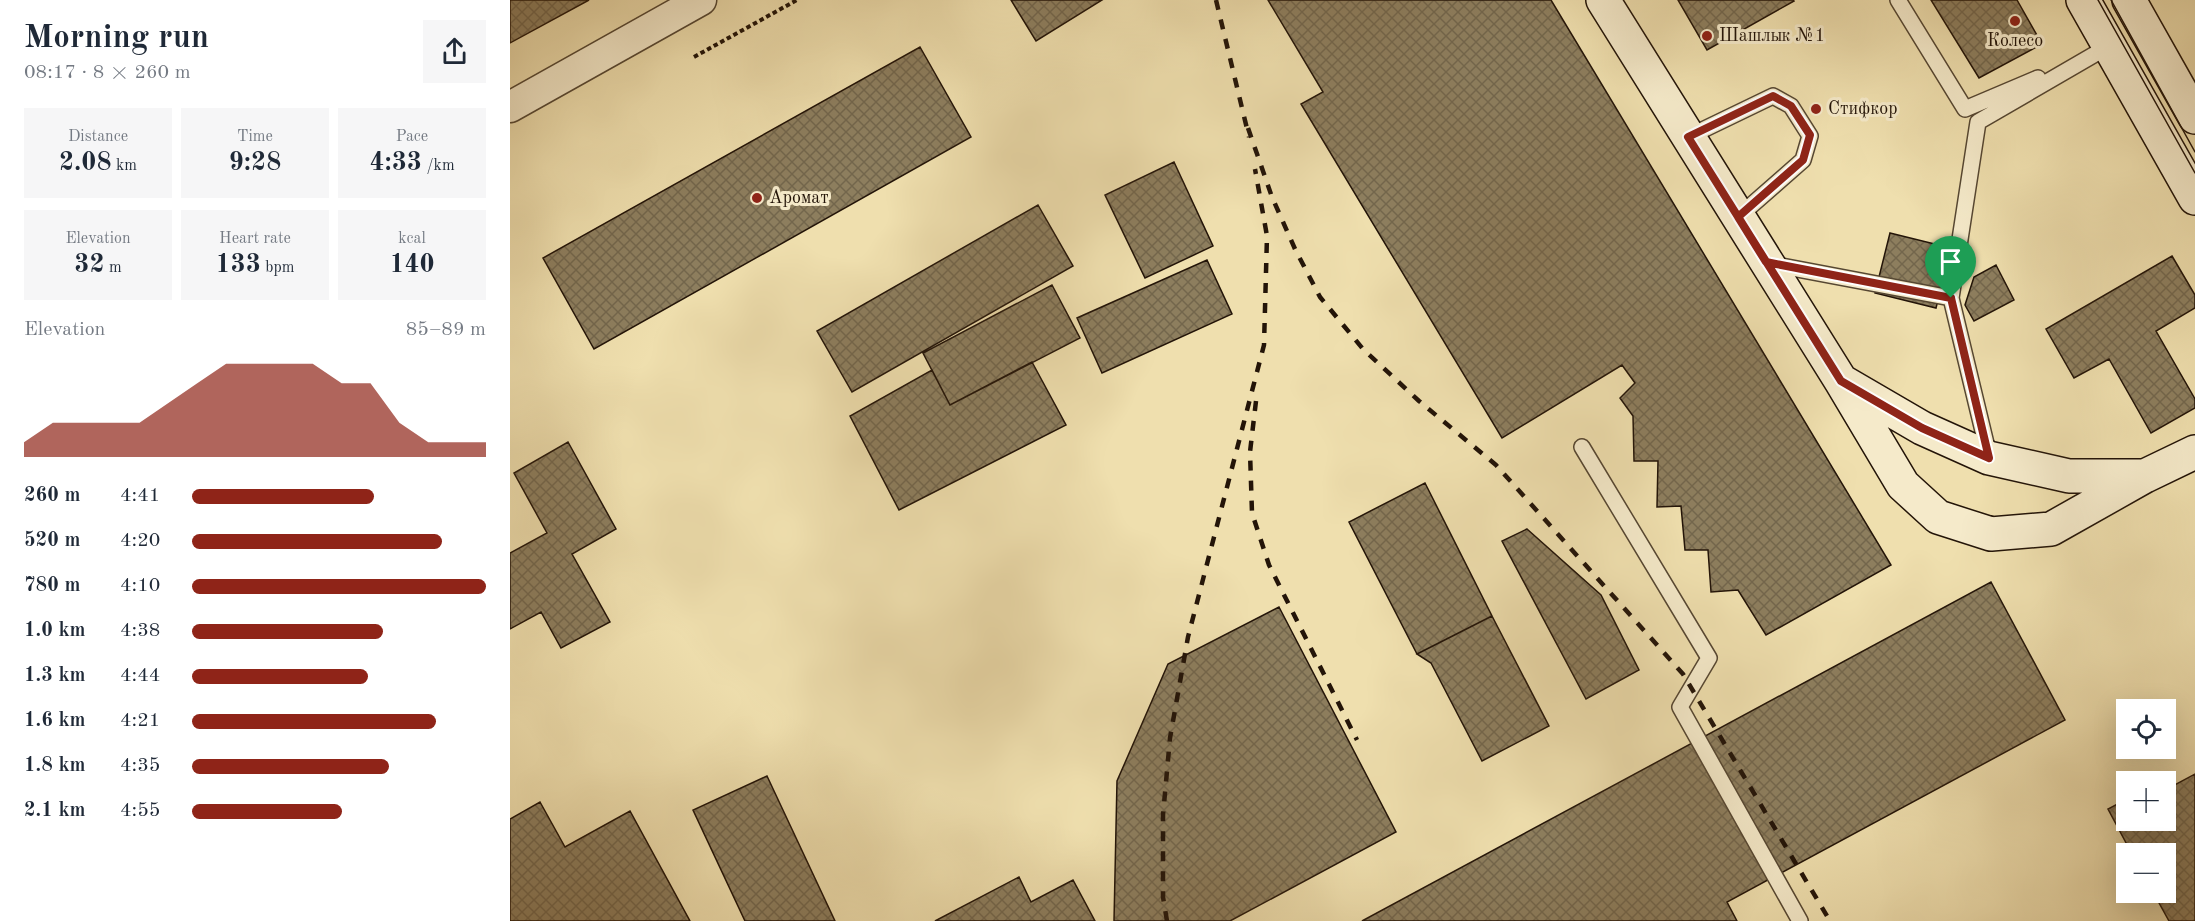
<!DOCTYPE html>
<html lang="en">
<head>
<meta charset="utf-8">
<style>
  :root { --surface:#fff; --page:#f6f6f7; --text:#1f2937; --muted:#747a83; --accent:#8f2418 }
  body { margin:0; font-family:"Old Standard TT",serif; background:var(--page); color:var(--text); height:100vh; display:flex; flex-direction:column; font-size:22px; white-space:nowrap }
  * { box-sizing:border-box; margin:0 }
  p { font-size:20px; color:var(--muted) }
  .icon { flex:none; width:33px; height:33px; fill:none; stroke:currentColor; stroke-width:2; stroke-linecap:round; stroke-linejoin:round }
  .map { position:relative; flex:1; overflow:hidden }
  .details { display:flex; flex-direction:column; background:var(--surface); width:510px }
  .details>* { flex:none }
  .buttons { position:absolute; left:1606px; top:699px; display:grid; gap:12px }
  .buttons a { display:grid; place-items:center; width:60px; height:60px; border-radius:0px; background:var(--surface); box-shadow:0 6px 24px #0002; font-size:30px }
  .pin { position:absolute; display:grid; place-items:center; width:51px; height:51px; color:#fff; margin:-62px -26px; border-radius:50% 50% 50% 0; rotate:-45deg; box-shadow:0 0 6px #0007 }
  .pin .icon { rotate:45deg }
  .round { display:grid; place-items:center; flex:none; width:63px; height:63px; border-radius:0px; background:var(--page) }
  .head { display:flex; align-items:center; justify-content:space-between; height:102px; padding:0 24px }
  h1 { font-size:33px; font-weight:800; line-height:45px }
  .stats { display:grid; grid-template-columns:repeat(3,1fr); gap:9px; height:102px; padding:6px 24px }
  .stats div { display:grid; align-content:center; border-radius:0px; background:var(--page); text-align:center }
  .stats b { font-size:26px; font-weight:800 }
  .stats small { font-size:16px; font-weight:400 }
  .stats p { font-size:16px }
  .chart { height:168px; padding:12px 24px }
  .chart p { display:flex; justify-content:space-between }
  .chart svg { width:100%; height:108px; margin-top:6px; fill:var(--accent); opacity:.7 }
  ul { padding:0 24px; list-style:none; font-size:20px }
  li { display:grid; grid-template-columns:96px 72px 1fr; align-items:center; height:45px }
  li i { height:15px; border-radius:8px; background:var(--accent) }
  main { display:flex; flex:1; min-height:0 }
  .map>svg:first-child { display:block }
  .building { fill:url(#building-cross-hatch); stroke:#231408; stroke-width:1.5 }
  .lines { fill:none; stroke-linecap:round; stroke-linejoin:round }
  .lane-casing { stroke:#564732; stroke-width:18 }
  .street-casing { stroke:#564732; stroke-width:33 }
  .secondary-casing { stroke:#231408; stroke-width:36 }
  .path { stroke:#231408; stroke-width:4; stroke-dasharray:4.5 3; stroke-linecap:butt }
  .lane { stroke:#f5eaca; stroke-width:15 }
  .street { stroke:#f5eaca; stroke-width:30 }
  .secondary { stroke:#f5eaca; stroke-width:33 }
  .tram { stroke:#231408; stroke-width:1.5 }
  .rail { stroke:#231408; stroke-width:4.5; stroke-dasharray:10 10; stroke-linecap:butt }
  .route-casing { stroke:#fff; stroke-width:12 }
  .route { stroke:#8f2418; stroke-width:8 }
  .poi-dot { fill:#8f2418; stroke:#f5eaca; stroke-width:2 }
  .labels { text-anchor:middle; dominant-baseline:central; stroke-width:6; stroke-linejoin:round; paint-order:stroke }
  .poi-label { font-size:18px; fill:#231408; stroke:#f5eaca; text-anchor:start }
</style>
</head>
<body>
<main>
<section class="details">
<div class="head"><div><h1>Morning run</h1><p>08:17 · 8 × 260 m</p></div><a class="round"><svg class="icon" aria-label="share" viewBox="0 0 24 24"><path d="M12 15V3M7 8l5-5 5 5M5 13v7h14v-7"/></svg></a></div>
<div class="stats">
<div><p>Distance</p><b>2.08<small> km</small></b></div>
<div><p>Time</p><b>9:28</b></div>
<div><p>Pace</p><b>4:33<small> /km</small></b></div>
</div>
<div class="stats">
<div><p>Elevation</p><b>32<small> m</small></b></div>
<div><p>Heart rate</p><b>133<small> bpm</small></b></div>
<div><p>kcal</p><b>140</b></div>
</div>
<div class="chart"><p><span>Elevation</span>85–89 m</p>
<svg viewBox="0 0 160 44" preserveAspectRatio="none"><path d="M0 44V38L10 30L20 30L30 30L40 30L50 22L60 14L70 6L80 6L90 6L100 6L110 14L120 14L130 30L140 38L150 38L160 38V44z"/></svg>
</div>
<ul>
<li><b>260 m</b>4:41<i style="width:62%"></i></li>
<li><b>520 m</b>4:20<i style="width:85%"></i></li>
<li><b>780 m</b>4:10<i style="width:100%"></i></li>
<li><b>1.0 km</b>4:38<i style="width:65%"></i></li>
<li><b>1.3 km</b>4:44<i style="width:60%"></i></li>
<li><b>1.6 km</b>4:21<i style="width:83%"></i></li>
<li><b>1.8 km</b>4:35<i style="width:67%"></i></li>
<li><b>2.1 km</b>4:55<i style="width:51%"></i></li>
</ul>
</section>
<div class="map">
<svg width="1685" height="921" viewBox="0 0 1685 921">
  <defs>
    <pattern id="building-cross-hatch" width="8" height="8" patternUnits="userSpaceOnUse" patternTransform="scale(1.5)"><rect width="8" height="8" fill="#8d7e5e"/><path d="M0 0l8 8M0 8l8-8" fill="none" stroke="#73664c"/></pattern>
  </defs>
  <rect width="100%" height="100%" fill="#efdfae"/>
  <filter id="stains"><feTurbulence type="fractalNoise" baseFrequency=".00333" numOctaves="4"/><feColorMatrix values="0 0 0 0 .2 0 0 0 0 .09 0 0 0 0 .02 0 0 0 .5 -.17"/></filter>
  <radialGradient id="worn" r=".72"><stop offset=".6" stop-color="#630" stop-opacity="0"/><stop offset="1" stop-color="#630" stop-opacity=".3"/></radialGradient>
  <path class="building" d="M0,0H79L0,43Z
    M501,0H592L526,41Z
    M758,0H1041L1381,565L1256,635L1228,590L1201,592L1198,550H1175L1171,506L1147,507L1148,461H1124L1123,416L1110,398L1125,383L1112,365L992,438L791,104L813,92Z
    M1168,0H1283L1284,1L1197,50Z
    M1421,0H1507L1532,44L1469,78Z
    M410,47L461,137L84,349L33,258Z
    M664,162L703,246L635,278L595,195Z
    M528,205L563,266L342,392L307,331Z
    M1380,233L1441,248L1426,308L1365,293Z
    M1662,256L1685,295V308L1646,331L1685,399V408L1641,433L1599,359L1564,378L1536,329Z
    M697,260L722,314L592,373L567,318Z
    M1486,265L1504,300L1464,321L1455,305L1464,277Z
    M542,285L570,338L440,405L413,353Z
    M522,362L556,425L389,510L340,416L422,370L440,405Z
    M58,442L106,529L62,554L100,622L51,648L31,612L0,629V553L37,533L4,473Z
    M915,483L982,616L907,654L839,522Z
    M1017,529L1091,595L1129,670L1076,699L992,541Z
    M1481,582L1555,720L1217,902L1227,921H852Z
    M769,607L886,832L720,921H604L607,781L658,664Z
    M982,616L1039,726L972,761L921,663L907,654Z
    M1685,774V921H1659L1643,892H1656V854H1622L1598,809L1617,799V820H1656V782H1649L1656,777L1661,787Z
    M257,776L325,921H235L183,810Z
    M30,802L55,847L120,811L180,921H0V819Z
    M509,877L521,902L563,880L585,921H425Z"/>
  <g class="lines">
    <g class="lane-casing">
      <path id="lane" d="M1388,0L1455,109L1528,78
        M1178,137L1263,96L1281,106L1300,136L1293,160L1228,217
        M1261,264L1441,298
        M1072,447L1199,658L1170,707L1290,921
        M1479,456L1441,298L1468,122L1599,46"/>
    </g>
    <g class="street-casing">
      <path id="street" d="M0,107L191,0"/>
    </g>
    <g class="secondary-casing">
      <path id="secondary" d="M1093,0L1331,381L1393,485L1428,517L1481,534L1541,529L1635,476L1685,452
        M1573,0L1685,198
        M1619,0L1685,117
        M1333,382L1412,428L1479,458L1559,476H1632"/>
    </g>
    <path class="path" d="M184,57L287,0"/>
    <use href="#lane" class="lane"/>
    <use href="#street" class="street"/>
    <use href="#secondary" class="secondary"/>
    <path class="tram" d="M1588,0L1685,173
      M1601,0L1685,152"/>
    <path class="rail" d="M706,0L739,137
      M738,128L762,197L785,249L810,297L853,349L909,401L986,465L1173,674L1320,921
      M746,401L740,452L742,513L759,565L847,740
      M657,921L653,897V815L660,738L678,637L754,345L757,236L745,169"/>
  </g>
  <g class="lines">
    <g class="route-casing">
      <path id="route" d="M1441,298L1256,262L1228,217L1293,160L1300,135L1281,106L1263,96L1178,137L1331,381L1412,428L1479,458L1441,298"/>
    </g>
    <use href="#route" class="route"/>
  </g>
  <g class="poi-dot">
    <circle cx="1505" cy="21" r="6"/>
    <circle cx="1197" cy="36" r="6"/>
    <circle cx="1306" cy="109" r="6"/>
    <circle cx="247" cy="198" r="6"/>
  </g>
  <g class="labels">
    <g class="poi-label">
      <text x="1209" y="36">Шашлык №1</text>
      <text x="1505" y="41" text-anchor="middle">Колесо</text>
      <text x="1318" y="109">Стифкор</text>
      <text x="259" y="198">Аромат</text>
    </g>
  </g>
  <rect width="100%" height="100%" filter="url(#stains)"/>
  <rect width="100%" height="100%" fill="url(#worn)"/>
</svg>
<div class="buttons">
<a><svg class="icon" aria-label="locate" viewBox="0 0 24 24"><circle cx="12" cy="12" r="6"/><path d="M12 2v4M12 18v4M2 12h4M18 12h4"/></svg></a>
<a>+</a>
<a>−</a>
</div>
<div class="pin" style="left:1441px;top:298px;background:#1e9e55"><svg class="icon" aria-label="arrive" viewBox="0 0 24 24"><path d="M6 21V4h12l-3 4 3 4H6"/></svg></div>
</div>
</main>
</body>
</html>
